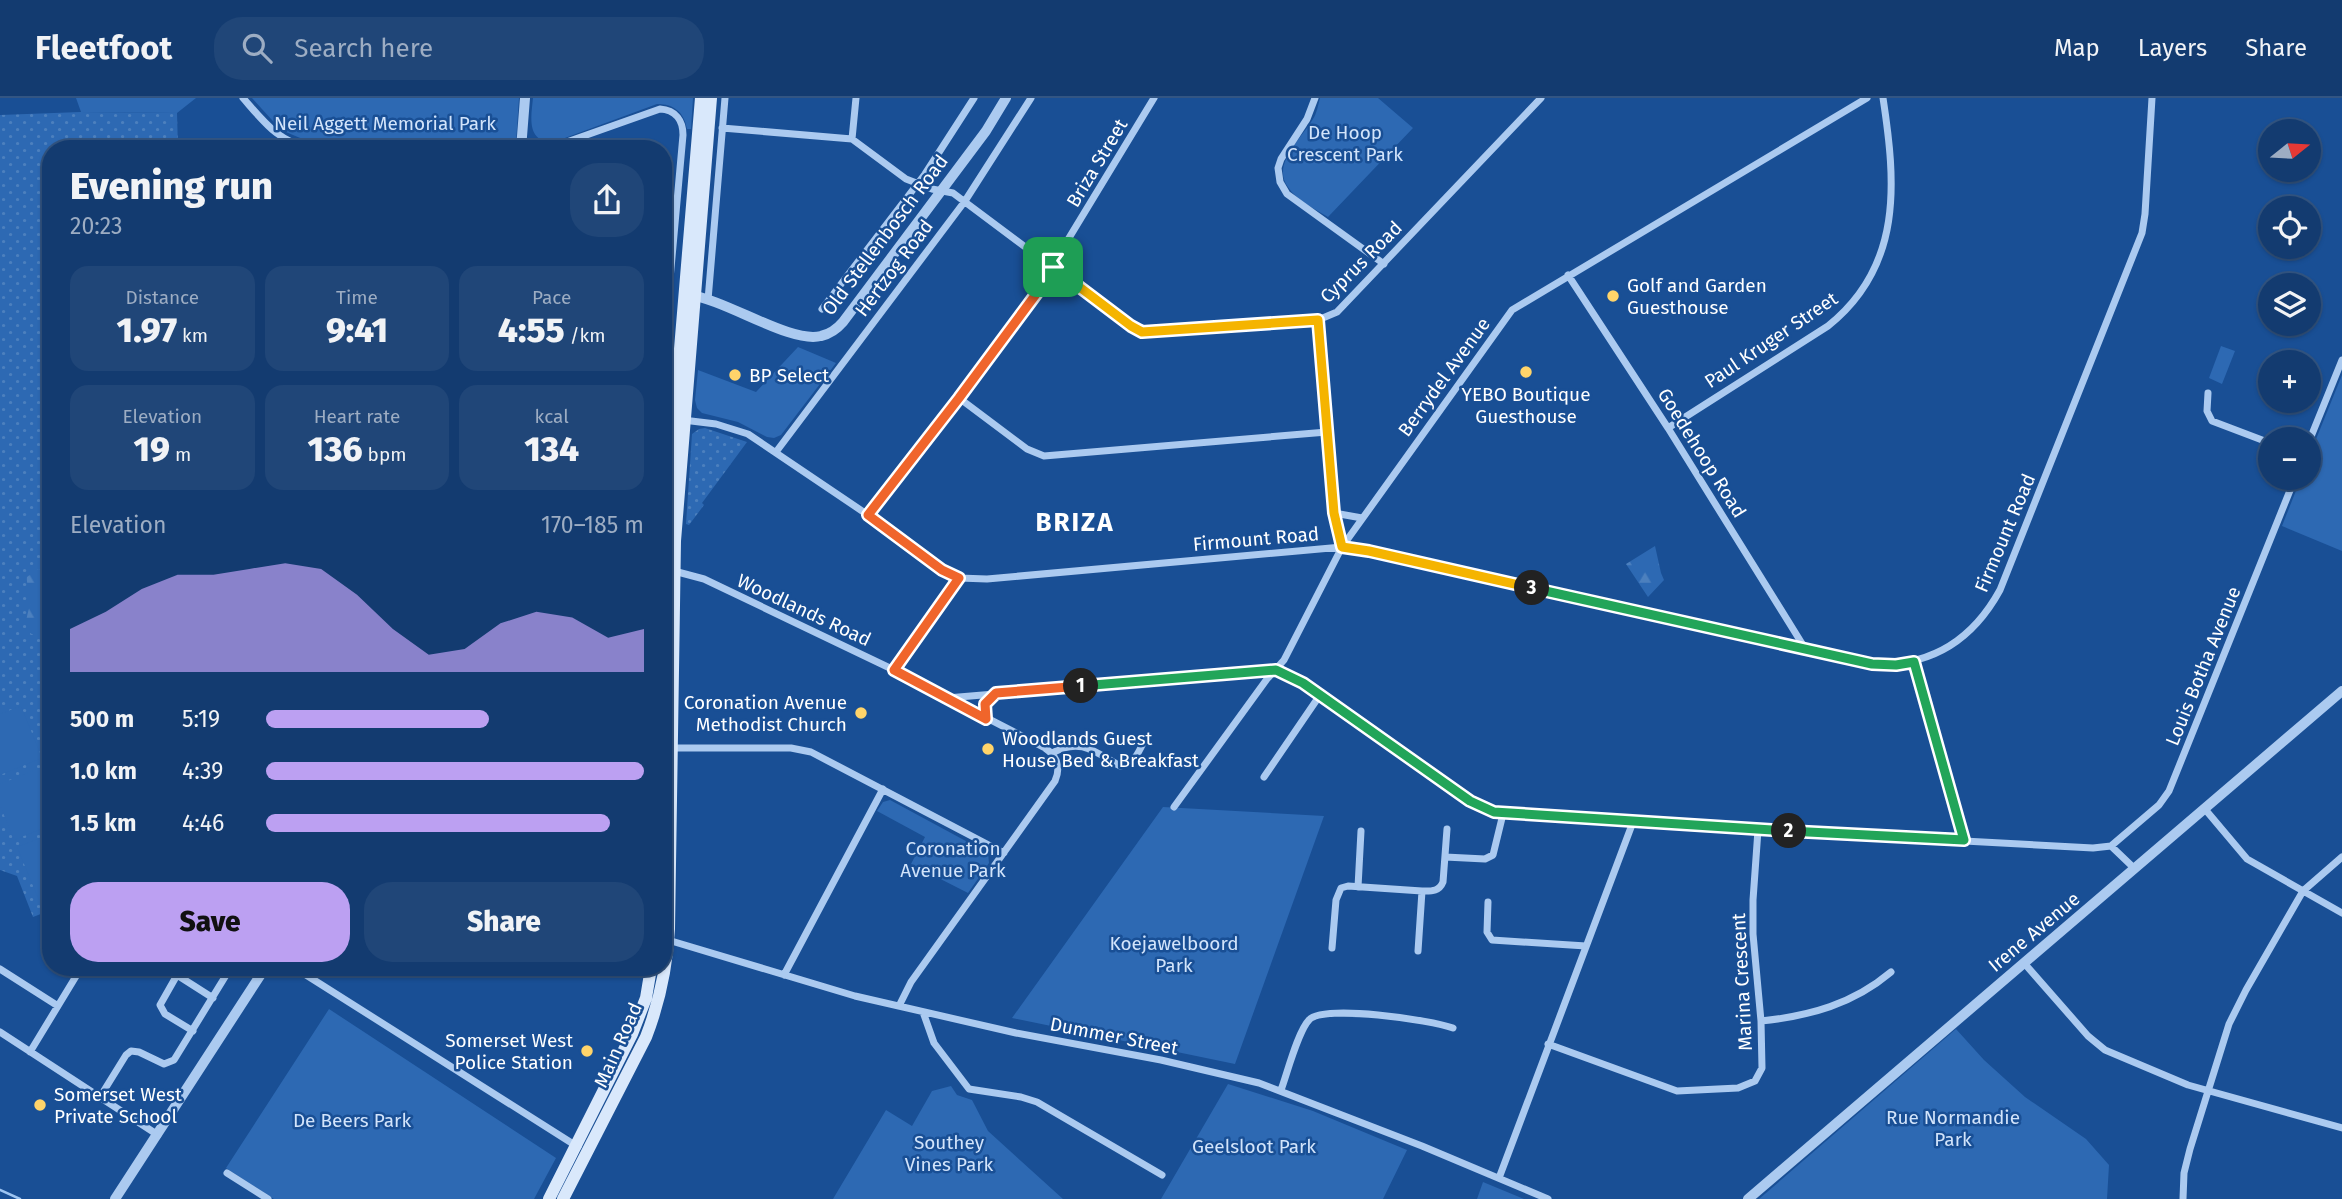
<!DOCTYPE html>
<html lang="en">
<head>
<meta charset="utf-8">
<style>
  :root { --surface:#133b70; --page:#204678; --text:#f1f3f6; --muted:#9dadc3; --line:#325583; --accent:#bca0f2 }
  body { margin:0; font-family:"Fira Sans",sans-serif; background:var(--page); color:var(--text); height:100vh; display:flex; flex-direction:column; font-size:26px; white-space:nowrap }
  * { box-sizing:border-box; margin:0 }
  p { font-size:23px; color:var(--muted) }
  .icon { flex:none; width:38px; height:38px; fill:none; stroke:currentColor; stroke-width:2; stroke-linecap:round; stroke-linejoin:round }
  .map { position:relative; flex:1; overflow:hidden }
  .details { position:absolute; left:42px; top:42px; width:630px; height:836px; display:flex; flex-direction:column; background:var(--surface); border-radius:28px; box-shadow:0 2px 5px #0004,0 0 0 2px var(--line) }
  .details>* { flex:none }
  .needle { width:46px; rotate:72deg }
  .fabs { position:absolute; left:2258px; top:21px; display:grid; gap:14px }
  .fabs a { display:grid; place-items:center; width:63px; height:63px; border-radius:50%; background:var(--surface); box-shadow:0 2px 5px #0004,0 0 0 2px var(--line); font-size:35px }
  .pin { position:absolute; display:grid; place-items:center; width:60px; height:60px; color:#fff; margin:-30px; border-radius:14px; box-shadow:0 4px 10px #0006 }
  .km { position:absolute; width:35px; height:35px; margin:-18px; border-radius:50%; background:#222; color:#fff; font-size:19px; line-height:35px; text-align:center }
  .round { display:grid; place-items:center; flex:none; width:74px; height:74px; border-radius:28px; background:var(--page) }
  .overview { display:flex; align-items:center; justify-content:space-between; height:119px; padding:0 28px }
  h1 { font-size:38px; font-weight:800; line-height:52px }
  .figures { display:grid; grid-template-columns:repeat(3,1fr); gap:10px; height:119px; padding:7px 28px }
  .figures div { display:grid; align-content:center; border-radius:18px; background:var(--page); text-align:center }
  .figures b { font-size:35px; font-weight:800 }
  .figures small { font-size:19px; font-weight:400 }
  .figures p { font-size:19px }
  .chart { height:196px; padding:14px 28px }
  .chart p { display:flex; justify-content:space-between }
  .chart svg { width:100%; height:126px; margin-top:7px; fill:var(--accent); opacity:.7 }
  .action { display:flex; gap:14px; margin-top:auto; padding:14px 28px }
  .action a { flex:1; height:80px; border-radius:28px; background:var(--accent); color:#111; font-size:28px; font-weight:800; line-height:80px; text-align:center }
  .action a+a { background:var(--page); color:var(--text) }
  ul { padding:0 28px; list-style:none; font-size:23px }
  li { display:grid; grid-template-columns:112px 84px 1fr; align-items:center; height:52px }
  li i { height:18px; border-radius:9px; background:var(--accent) }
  header { display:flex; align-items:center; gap:42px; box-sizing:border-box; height:98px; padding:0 35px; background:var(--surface); border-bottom:2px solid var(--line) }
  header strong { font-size:33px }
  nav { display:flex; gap:38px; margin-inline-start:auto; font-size:24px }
  .search { width:490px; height:63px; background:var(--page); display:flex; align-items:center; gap:18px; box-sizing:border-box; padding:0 24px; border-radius:28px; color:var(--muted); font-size:26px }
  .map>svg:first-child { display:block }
  .grass { fill:url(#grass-dots) }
  .forest { fill:url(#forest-firs) }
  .green { fill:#2d69b3 }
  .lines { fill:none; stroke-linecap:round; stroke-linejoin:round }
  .stream { stroke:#9ec5f2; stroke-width:2.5 }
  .minor { stroke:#abcaf0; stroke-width:7 }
  .tertiary { stroke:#abcaf0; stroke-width:10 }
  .secondary { stroke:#d9e8fb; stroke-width:12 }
  .split-1-casing { stroke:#fff; stroke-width:14 }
  .split-2-casing { stroke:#fff; stroke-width:14 }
  .split-3-casing { stroke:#fff; stroke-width:14 }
  .split-4-casing { stroke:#fff; stroke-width:14 }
  .split-1 { stroke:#f0652b; stroke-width:9 }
  .split-2 { stroke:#22a559; stroke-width:9 }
  .split-3 { stroke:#22a559; stroke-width:9 }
  .split-4 { stroke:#f5b400; stroke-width:9 }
  .poi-dot { fill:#ffd46a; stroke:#194f95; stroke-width:2.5 }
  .labels { text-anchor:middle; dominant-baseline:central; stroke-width:5; stroke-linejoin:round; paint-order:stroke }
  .park-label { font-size:19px; fill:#d2e4fb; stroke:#194f95 }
  .street-label { font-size:19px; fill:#fff; stroke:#194f95 }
  .poi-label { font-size:19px; fill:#fff; stroke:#194f95; text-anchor:start }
  .district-label { font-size:26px; font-weight:bold; letter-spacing:2px; fill:#fff; stroke:#194f95 }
</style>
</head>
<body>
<header>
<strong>Fleetfoot</strong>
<div class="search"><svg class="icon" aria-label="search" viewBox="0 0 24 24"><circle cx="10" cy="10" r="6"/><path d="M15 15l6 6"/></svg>Search here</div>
<nav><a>Map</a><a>Layers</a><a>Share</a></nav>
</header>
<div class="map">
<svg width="2342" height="1101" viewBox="0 0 2342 1101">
  <defs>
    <pattern id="grass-dots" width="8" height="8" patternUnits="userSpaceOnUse" patternTransform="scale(1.75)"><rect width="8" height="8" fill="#2d69b3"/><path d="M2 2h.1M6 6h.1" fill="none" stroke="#4c80be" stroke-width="1.8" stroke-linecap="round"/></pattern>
    <pattern id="forest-firs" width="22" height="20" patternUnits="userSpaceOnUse" patternTransform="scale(1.75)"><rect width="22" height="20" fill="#2d69b3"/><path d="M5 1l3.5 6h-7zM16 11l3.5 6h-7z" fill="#4c80be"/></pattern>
  </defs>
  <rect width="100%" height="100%" fill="#194f95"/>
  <path class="grass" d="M81,14L177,15L178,51H51V812L33,819L17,778L0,772V17Z
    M705,330L747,344L702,405L704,407L689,427L686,426L692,336L699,331Z"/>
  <path class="forest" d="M1655,448L1661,475L1664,482L1648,499L1626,466Z
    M38,471L51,473V528C47,532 43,537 36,537C18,535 30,512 31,502C31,494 26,487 27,479Z"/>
  <path class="green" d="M76,0H196L177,15L81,14Z
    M252,0H519L516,44L513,51H375L305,42L281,32Z
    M533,0H693L691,31H687C684,14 674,6 657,6L554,44C526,45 531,19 533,0Z
    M1320,0H1378L1413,30L1328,119C1315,111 1296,102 1288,89C1271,66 1302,40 1313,21C1317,15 1318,7 1320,0Z
    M2221,248L2235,253L2222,286L2209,280Z
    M798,249L836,265L781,337L774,340L767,339L738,324L702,315L697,310L695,302L698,272L756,294Z
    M2342,277V453L2282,428L2301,380H2308V361Z
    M21,608L42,660L0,677V616Z
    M45,668L51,683V727L14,742L0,707V686Z
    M890,702L988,755L989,765L968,795L911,766L925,739L877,713L883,704Z
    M1163,709L1324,718L1235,966L1012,920Z
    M51,736V797L39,802L17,749Z
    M329,911L556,1060L534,1101H274L226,1070Z
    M1956,931L1984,962L2025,999L2086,1041L2109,1067L2107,1101H1759Z
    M1228,986L1313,1013L1407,1052L1383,1101H1161Z
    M951,988L957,997L972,1002L988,1033L1063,1101H833L886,1012L912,1028L932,993Z
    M1483,1084L1524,1101H1477Z"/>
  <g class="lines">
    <path class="stream" d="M0,1092L20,1101"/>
    <path class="minor" d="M243,0C264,24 279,45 313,51
      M1315,0L1307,21L1281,61L1278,70L1280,84L1287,96L1384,166
      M722,30L852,41L906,81L932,91L953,95L1131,228L1142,234H1154L1318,222L1337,214L1541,0
      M852,41L856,0
      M547,51L660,11C676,12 683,23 683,37L663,259
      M1568,177L1668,330L1806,552
      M708,202L725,0
      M822,211L925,76L974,0
      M1318,222L1334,415L1342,449
      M2208,295L2207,313L2212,323L2270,345
      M959,300L1027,351L1044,358L1327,334
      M683,322L716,326L748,336L868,417L942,472L959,480L987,481L1342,449L1369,453L1872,566C1930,569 1972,543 2000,492L2142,135L2145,116L2152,0
      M1668,330L1828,228C1903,168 1896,85 1883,0
      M2308,346L2342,262
      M776,354L965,103L1031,0
      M1334,415L1362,420
      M868,417L959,300L1051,176L1055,163L1154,0
      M674,473L704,481L894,572L1045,650C1058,659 1061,669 1055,683L911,884L899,908
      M1914,564L1964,742
      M894,572L959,480
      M947,600L1276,572L1303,585L1470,703L1494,714L1758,732L2093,750L2111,748L2135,771
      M986,621L985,606L995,595
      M663,653L677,650H791L811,654L1004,755
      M1052,655C1081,639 1095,654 1120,668C1135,667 1140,651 1146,639
      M1264,679L1320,597
      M1174,709L1267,581L1284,562L1342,449L1512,212L1867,0
      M2204,710L2247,761L2342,815
      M2111,748L2159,707L2169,693L2295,380
      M1445,759L1485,761L1493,757L1503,716
      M1358,789L1361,733
      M1488,804L1487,834L1492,842L1586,848
      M668,842L855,898L1016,935L1161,962L1259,985L1422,1048L1548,1101
      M1332,850L1336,802L1341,790L1348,788L1422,793C1431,793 1439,794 1443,784L1447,731
      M1418,853L1422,793
      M2024,865L2088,938L2105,952L2188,987L2342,1030
      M181,870L160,907L165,916L193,933
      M295,870L578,1049
      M0,871L58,908
      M177,877L213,900
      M784,877L883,691
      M923,914L934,945L969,991L1021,999L1037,1004L1162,1077
      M1761,923C1810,918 1853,906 1891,874
      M0,934L158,1037
      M1548,946L1677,993L1738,990L1755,983L1762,970L1761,923L1753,836V802L1758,732
      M30,954L81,870
      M1281,992C1287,976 1298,933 1309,922C1323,906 1431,922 1453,930
      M100,999L126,957L131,953L139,954L164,966L174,962L228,874
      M227,1075L268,1101
      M1499,1080L1633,724
      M2183,1101L2184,1075L2190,1051L2229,926L2246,892L2303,793L2342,759"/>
    <path class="tertiary" d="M521,51L525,0
      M688,197C724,200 790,246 821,238C830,236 837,231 843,224L986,33L1006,0
      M115,1101L265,870
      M1748,1101L2342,593"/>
    <path class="secondary" d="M663,454L701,0
      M549,1101L632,936L646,900L651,870
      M563,1101L646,939C660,903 667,869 669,831L675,443L711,0"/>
  </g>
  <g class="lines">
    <g class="split-1-casing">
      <path id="split-1" d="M1053,169L1051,176L959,300L868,417L942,472L959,480L894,572L986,621L985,606L996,595L1081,588"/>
    </g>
    <g class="split-2-casing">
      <path id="split-2" d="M1081,588L1276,572L1303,585L1470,703L1494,714L1789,733"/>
    </g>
    <g class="split-3-casing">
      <path id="split-3" d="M1532,490L1872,566L1896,567L1914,564L1964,742L1789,733"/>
    </g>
    <g class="split-4-casing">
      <path id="split-4" d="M1053,169L1131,228L1142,234L1318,222L1334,415L1342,449L1369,453L1532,490"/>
    </g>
    <use href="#split-1" class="split-1"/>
    <use href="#split-2" class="split-2"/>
    <use href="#split-3" class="split-3"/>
    <use href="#split-4" class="split-4"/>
  </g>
  <g class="poi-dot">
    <circle cx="1613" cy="198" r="7"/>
    <circle cx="1526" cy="274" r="7"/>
    <circle cx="735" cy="277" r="7"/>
    <circle cx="861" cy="615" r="7"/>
    <circle cx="988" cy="651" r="7"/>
    <circle cx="587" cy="953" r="7"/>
    <circle cx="40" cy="1007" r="7"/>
  </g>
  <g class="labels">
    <g class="park-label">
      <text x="385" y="25">Neil Aggett Memorial Park</text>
      <text x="1345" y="34">De Hoop<tspan x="1345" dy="22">Crescent Park</tspan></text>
      <text x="953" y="750">Coronation<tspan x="953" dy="22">Avenue Park</tspan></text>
      <text x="1174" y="845">Koejawelboord<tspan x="1174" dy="22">Park</tspan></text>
      <text x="1953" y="1019">Rue Normandie<tspan x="1953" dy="22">Park</tspan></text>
      <text x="352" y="1022">De Beers Park</text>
      <text x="949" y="1044">Southey<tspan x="949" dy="22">Vines Park</tspan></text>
      <text x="1254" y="1048">Geelsloot Park</text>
    </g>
    <g class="street-label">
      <text transform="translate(1097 65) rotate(-59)">Briza Street</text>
      <text transform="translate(885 137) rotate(-53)">Old Stellenbosch Road</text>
      <text transform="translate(1361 164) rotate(-45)">Cyprus Road</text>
      <text transform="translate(894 170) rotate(-53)">Hertzog Road</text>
      <text transform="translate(1771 242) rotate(-34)">Paul Kruger Street</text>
      <text transform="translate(1444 279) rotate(-54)">Berrydel Avenue</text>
      <text transform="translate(1702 355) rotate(58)">Goedehoop Road</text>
      <text transform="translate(2005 435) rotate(-67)">Firmount Road</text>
      <text transform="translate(1256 441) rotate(-5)">Firmount Road</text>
      <text transform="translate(804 512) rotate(25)">Woodlands Road</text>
      <text transform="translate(2203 568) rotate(-68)">Louis Botha Avenue</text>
      <text transform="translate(2034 834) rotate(-40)">Irene Avenue</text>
      <text transform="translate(1742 884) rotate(-93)">Marina Crescent</text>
      <text transform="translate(1114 938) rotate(11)">Dummer Street</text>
      <text transform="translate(618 947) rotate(-66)">Main Road</text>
    </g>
    <g class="poi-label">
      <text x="1627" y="187">Golf and Garden<tspan x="1627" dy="22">Guesthouse</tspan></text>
      <text x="749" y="277">BP Select</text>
      <text x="1526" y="296" text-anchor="middle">YEBO Boutique<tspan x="1526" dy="22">Guesthouse</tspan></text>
      <text x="847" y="604" text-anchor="end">Coronation Avenue<tspan x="847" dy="22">Methodist Church</tspan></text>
      <text x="1002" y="640">Woodlands Guest<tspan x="1002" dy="22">House Bed &amp; Breakfast</tspan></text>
      <text x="573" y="942" text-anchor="end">Somerset West<tspan x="573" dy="22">Police Station</tspan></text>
      <text x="54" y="996">Somerset West<tspan x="54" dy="22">Private School</tspan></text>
    </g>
    <g class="district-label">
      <text x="1075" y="424">BRIZA</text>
    </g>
  </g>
</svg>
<div class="fabs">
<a><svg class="needle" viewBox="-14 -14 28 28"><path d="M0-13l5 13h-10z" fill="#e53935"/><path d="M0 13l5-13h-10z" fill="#9dadc3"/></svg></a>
<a><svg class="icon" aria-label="locate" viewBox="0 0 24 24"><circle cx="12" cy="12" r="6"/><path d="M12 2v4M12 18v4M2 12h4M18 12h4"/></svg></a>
<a><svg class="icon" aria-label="layers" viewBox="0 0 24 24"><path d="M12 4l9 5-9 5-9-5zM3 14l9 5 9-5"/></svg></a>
<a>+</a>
<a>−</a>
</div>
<div class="pin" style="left:1053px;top:169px;background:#1e9e55"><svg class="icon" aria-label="arrive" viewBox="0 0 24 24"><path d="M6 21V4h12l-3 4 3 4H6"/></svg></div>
<b class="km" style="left:1081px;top:588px">1</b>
<b class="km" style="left:1789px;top:733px">2</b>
<b class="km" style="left:1532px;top:490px">3</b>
<section class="details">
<div class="overview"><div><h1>Evening run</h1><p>20:23</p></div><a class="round"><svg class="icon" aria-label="share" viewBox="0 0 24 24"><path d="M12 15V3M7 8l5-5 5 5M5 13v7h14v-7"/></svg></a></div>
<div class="figures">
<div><p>Distance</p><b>1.97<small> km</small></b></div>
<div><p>Time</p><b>9:41</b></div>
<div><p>Pace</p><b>4:55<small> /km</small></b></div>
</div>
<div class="figures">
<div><p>Elevation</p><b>19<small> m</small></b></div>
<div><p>Heart rate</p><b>136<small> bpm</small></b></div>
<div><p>kcal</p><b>134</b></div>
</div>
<div class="chart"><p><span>Elevation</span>170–185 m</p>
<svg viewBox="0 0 160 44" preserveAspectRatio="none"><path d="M0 44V29L10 23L20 15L30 10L40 10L50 8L60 6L70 8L80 17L90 29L100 38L110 36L120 27L130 23L140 25L150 32L160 29V44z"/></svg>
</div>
<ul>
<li><b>500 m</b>5:19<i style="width:59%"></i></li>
<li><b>1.0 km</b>4:39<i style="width:100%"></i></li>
<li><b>1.5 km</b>4:46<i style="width:91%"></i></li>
</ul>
<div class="action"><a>Save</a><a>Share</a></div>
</section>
</div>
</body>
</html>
